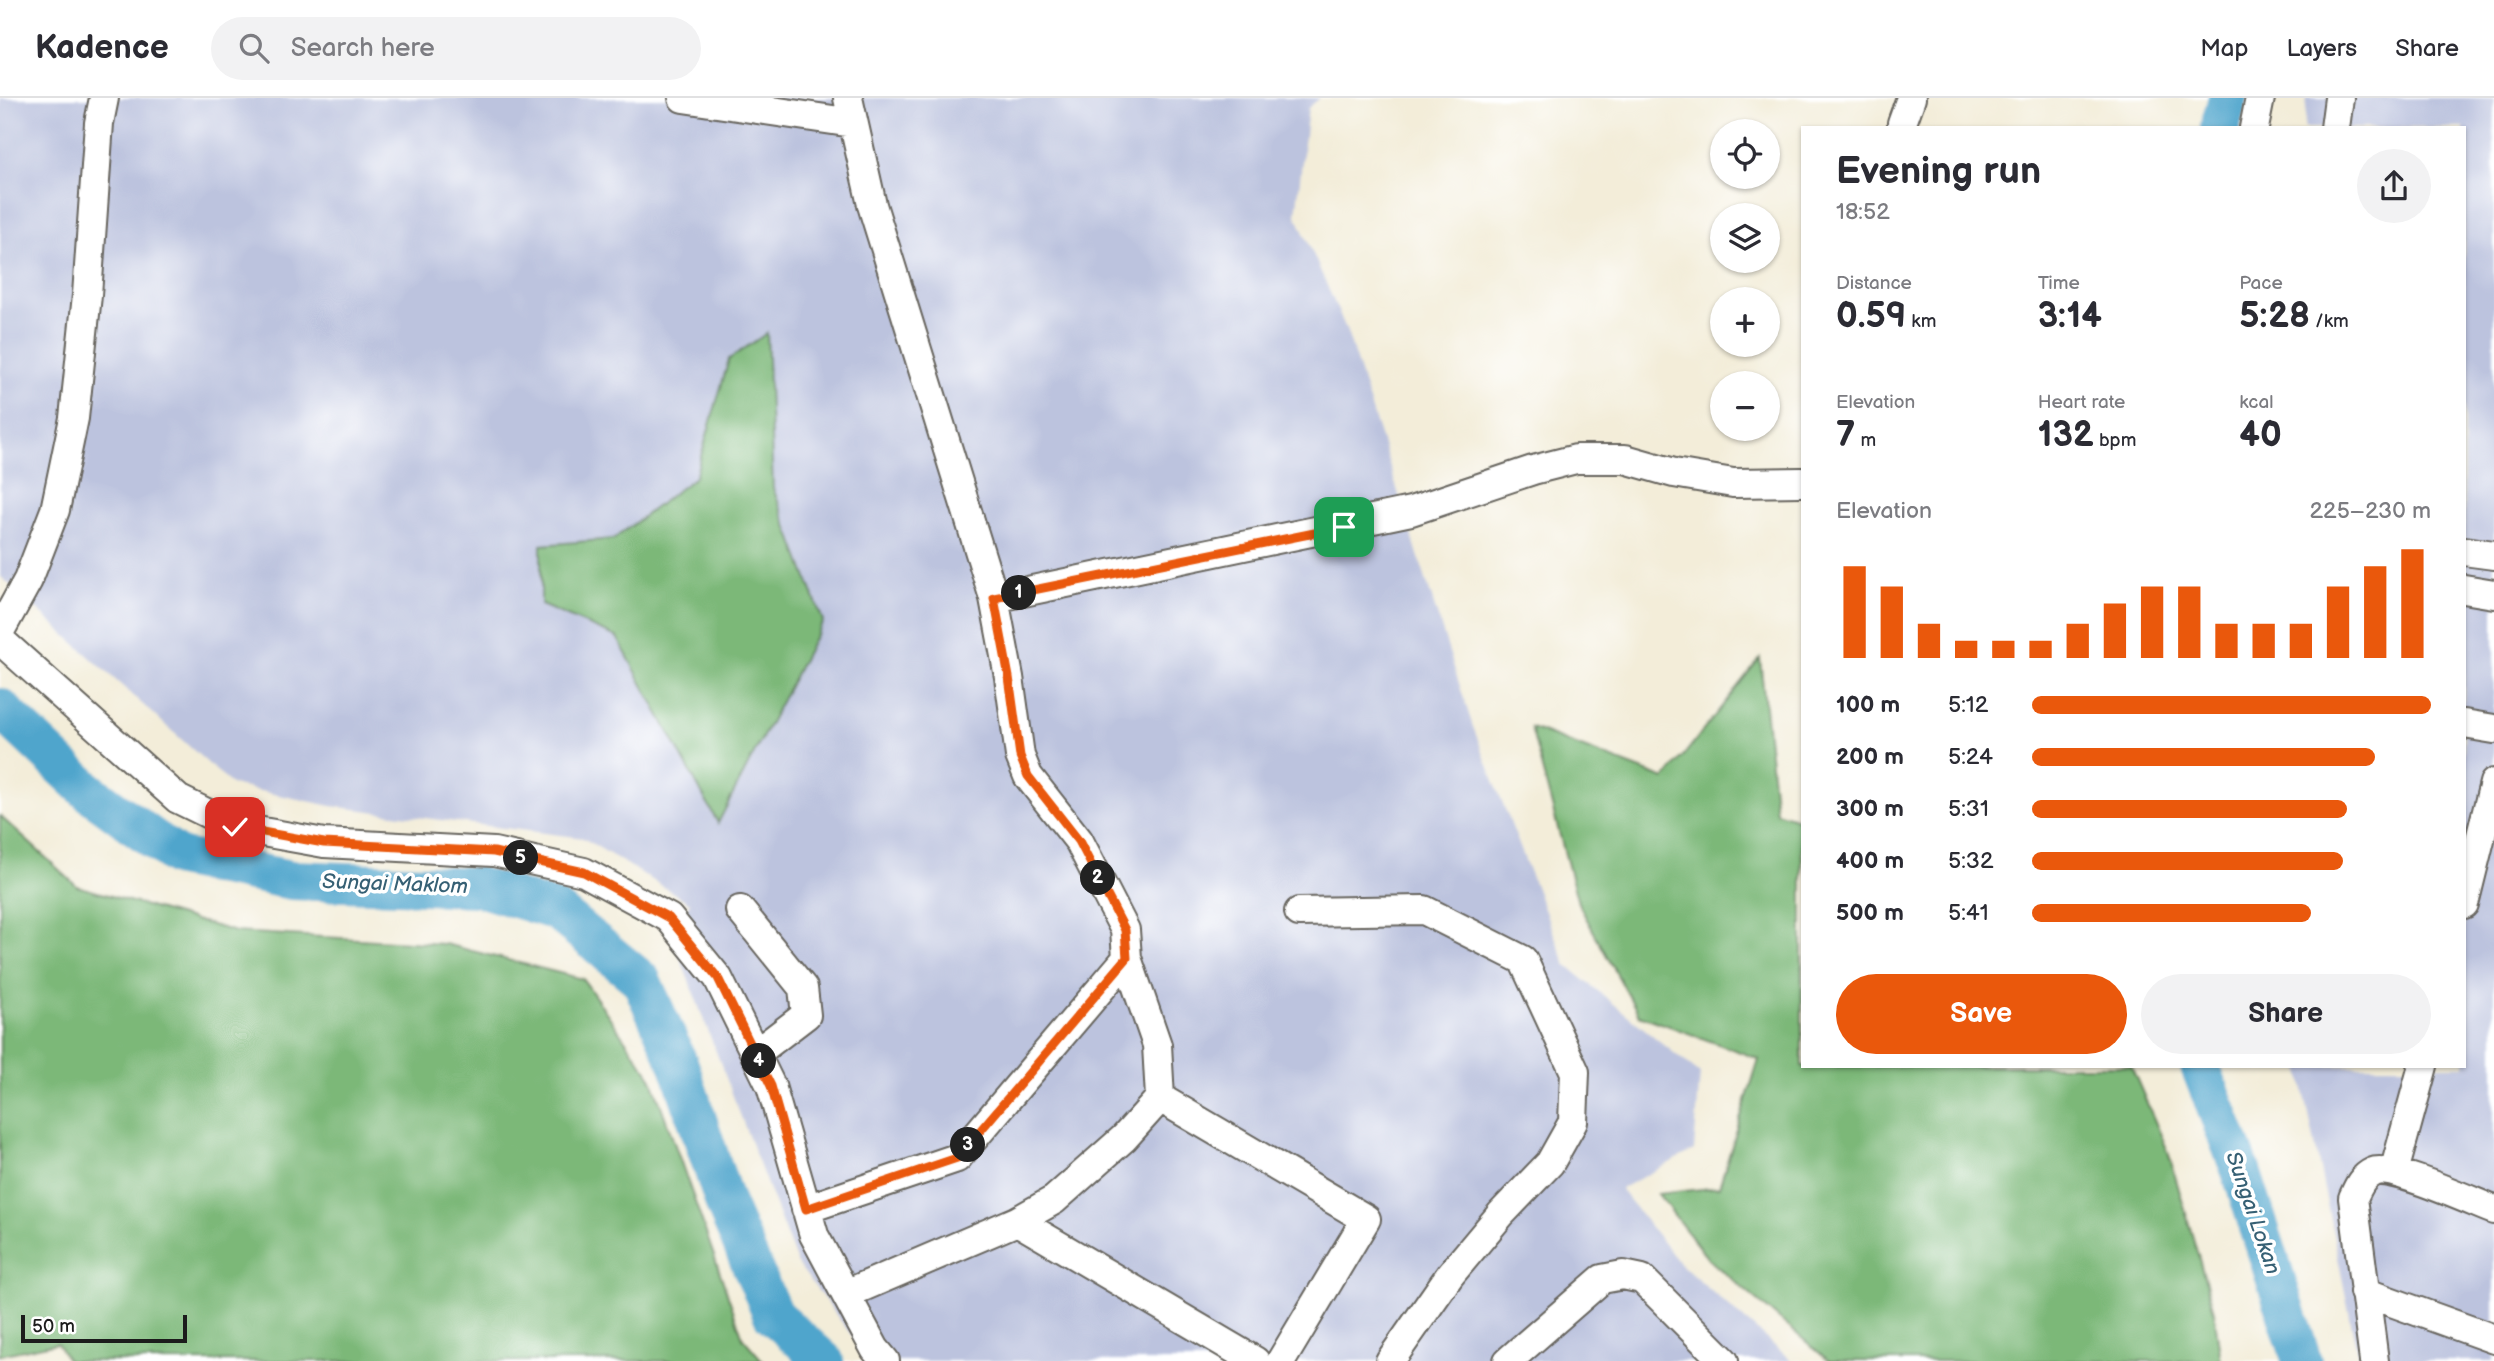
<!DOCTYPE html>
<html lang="en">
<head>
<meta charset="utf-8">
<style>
  :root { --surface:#fff; --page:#f2f2f3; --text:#2b2b33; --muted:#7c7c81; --line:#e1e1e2; --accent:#ea580c }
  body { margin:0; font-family:"Balsamiq Sans",sans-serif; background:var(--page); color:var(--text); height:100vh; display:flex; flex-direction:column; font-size:26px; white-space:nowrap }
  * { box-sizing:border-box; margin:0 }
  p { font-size:23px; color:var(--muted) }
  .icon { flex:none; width:38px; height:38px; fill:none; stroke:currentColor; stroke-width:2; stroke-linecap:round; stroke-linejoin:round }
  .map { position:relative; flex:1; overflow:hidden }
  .details { position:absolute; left:1801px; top:28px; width:665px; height:942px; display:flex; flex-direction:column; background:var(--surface); border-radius:0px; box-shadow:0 2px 5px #0004 }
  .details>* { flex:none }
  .tools { position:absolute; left:1710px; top:21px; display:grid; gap:14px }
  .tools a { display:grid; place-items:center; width:70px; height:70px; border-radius:50%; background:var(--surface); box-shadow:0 2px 5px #0004; font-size:35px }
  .scale { position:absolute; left:21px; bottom:18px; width:166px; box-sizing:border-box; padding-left:7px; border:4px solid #1c1c1c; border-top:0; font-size:19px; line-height:24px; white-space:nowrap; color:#1c1c1c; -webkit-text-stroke:5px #fff; paint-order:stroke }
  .pin { position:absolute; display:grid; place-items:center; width:60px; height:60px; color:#fff; margin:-30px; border-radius:14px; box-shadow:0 4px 10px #0006 }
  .km { position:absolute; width:35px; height:35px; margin:-18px; border-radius:50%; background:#222; color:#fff; font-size:19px; line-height:35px; text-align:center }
  .round { display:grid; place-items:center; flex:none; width:74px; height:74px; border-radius:37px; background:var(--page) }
  .summary { display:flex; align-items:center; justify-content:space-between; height:119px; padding:0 35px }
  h1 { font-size:38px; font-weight:800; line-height:52px }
  .figures { display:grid; grid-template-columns:repeat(3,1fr); gap:10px; height:119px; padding:7px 35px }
  .figures div { display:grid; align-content:center }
  .figures b { font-size:35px; font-weight:800 }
  .figures small { font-size:19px; font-weight:400 }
  .figures p { font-size:19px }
  .chart { height:196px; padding:14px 35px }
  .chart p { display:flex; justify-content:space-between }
  .chart svg { width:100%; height:126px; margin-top:7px; stroke:var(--accent); stroke-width:6 }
  .button { display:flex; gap:14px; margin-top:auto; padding:14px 35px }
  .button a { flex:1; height:80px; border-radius:42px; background:var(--accent); color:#fff; font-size:28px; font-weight:800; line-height:80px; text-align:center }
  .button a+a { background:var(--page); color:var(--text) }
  ul { padding:0 35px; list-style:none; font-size:23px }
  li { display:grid; grid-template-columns:112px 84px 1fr; align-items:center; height:52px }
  li i { height:18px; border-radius:9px; background:var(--accent) }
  header { display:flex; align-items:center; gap:42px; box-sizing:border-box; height:98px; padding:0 35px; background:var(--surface); border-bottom:2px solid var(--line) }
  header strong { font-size:33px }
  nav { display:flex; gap:38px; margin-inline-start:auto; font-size:24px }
  .search { width:490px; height:63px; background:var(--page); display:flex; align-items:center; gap:18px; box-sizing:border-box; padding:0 24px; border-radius:38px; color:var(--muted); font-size:26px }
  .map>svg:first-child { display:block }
  .industrial { fill:#bcc3de }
  .forest { fill:#7bb878; stroke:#4c6a4a; stroke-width:2 }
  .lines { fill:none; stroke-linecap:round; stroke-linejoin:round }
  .river { stroke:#50a5cc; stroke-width:40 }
  .minor-casing { stroke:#67655e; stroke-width:32 }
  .minor { stroke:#fff; stroke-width:28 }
  .route-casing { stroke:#fff; stroke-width:14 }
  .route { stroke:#ea580c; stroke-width:9 }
  .labels { text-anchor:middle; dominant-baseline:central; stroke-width:7; stroke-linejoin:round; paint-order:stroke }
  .water-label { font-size:21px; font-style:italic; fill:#366074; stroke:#fff }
</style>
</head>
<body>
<header>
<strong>Kadence</strong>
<div class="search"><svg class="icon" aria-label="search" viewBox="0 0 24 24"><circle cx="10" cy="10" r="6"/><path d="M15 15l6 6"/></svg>Search here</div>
<nav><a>Map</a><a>Layers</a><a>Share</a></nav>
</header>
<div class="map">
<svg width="2494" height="1263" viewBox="0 0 2494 1263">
  <rect width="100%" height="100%" fill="#fff"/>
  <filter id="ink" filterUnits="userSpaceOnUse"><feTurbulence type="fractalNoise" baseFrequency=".0143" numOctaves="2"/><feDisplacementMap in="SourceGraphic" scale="14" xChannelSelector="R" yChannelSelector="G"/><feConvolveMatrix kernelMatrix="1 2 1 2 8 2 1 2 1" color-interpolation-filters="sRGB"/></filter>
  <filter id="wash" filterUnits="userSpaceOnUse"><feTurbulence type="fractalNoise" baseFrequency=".00686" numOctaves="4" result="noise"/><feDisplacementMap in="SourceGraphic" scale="28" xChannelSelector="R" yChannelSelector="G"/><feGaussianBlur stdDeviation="1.57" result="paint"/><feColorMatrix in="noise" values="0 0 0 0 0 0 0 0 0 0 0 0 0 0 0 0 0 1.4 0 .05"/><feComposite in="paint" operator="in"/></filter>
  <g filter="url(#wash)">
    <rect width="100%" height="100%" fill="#f3edd9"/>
    <path class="industrial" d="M0,0H1320L1308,10L1296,117L1346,231L1473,629L1566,867L1700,976L1694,1052L1620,1091L1681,1167L1792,1263H871L797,1165L671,836L690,805L583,740L331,708L232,687L0,478Z
      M2307,0H2494V1263H2359L2299,968H2464V30H2304Z"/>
    <path class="forest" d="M767,235L773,390L823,523L718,725L617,539L541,507V447L614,441L695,379L729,261Z
      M1760,560L1776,714L1802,722V968H2131L2168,1053L2214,1213L2221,1263H1829L1708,1161L1658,1096L1719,1089L1759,961L1639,917L1578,805L1531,630L1665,681Z
      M0,718L77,788L236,834L445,846L583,881L651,979L743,1240L763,1263H68L57,1245L0,1257Z"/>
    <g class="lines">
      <path class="river" d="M2220,30L2228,0
        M0,610L88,693L178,759L291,782L479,789L557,813L641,882L679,967L725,1106L773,1217L824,1263
        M2200,968L2241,1073L2302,1263"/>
    </g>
  </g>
  <g filter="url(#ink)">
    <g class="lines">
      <g class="minor-casing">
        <path id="minor" d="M683,0L853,25
          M1902,25L1911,0
          M2254,30L2260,0
          M2335,30L2339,0
          M2464,453L2494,457
          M2464,491L2494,496
          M994,500L1411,413L1533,372L1576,361H1625L1674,375L1733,385L1802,384
          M0,533L28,482L55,412L74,320L87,197L99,25L104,0
          M0,542L178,701L235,729L324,745L494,754L584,774L669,820L718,880L771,988L814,1137L875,1251L885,1263
          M2464,626L2494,631
          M2464,806L2494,685
          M740,812L803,890L806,917L755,956
          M1299,814L1424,812L1523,862L1575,974L1573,1024L1550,1065L1501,1116L1450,1177L1390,1263
          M1127,860L1157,947L1160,1000
          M2394,1074L2423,968
          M806,1111L957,1060L1127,860L1125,832L1079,743L1028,678L1020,658L1009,579L994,500L872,107L848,0
          M1017,1123L1255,1263
          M2364,1194L2494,1241
          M846,1196L1017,1123L1054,1102L1124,1040L1160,1000L1366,1121L1281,1263
          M1508,1263L1602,1181L1623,1177L1642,1181L1724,1263
          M2374,1263L2353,1100C2358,1089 2362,1079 2373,1074C2390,1066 2473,1104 2494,1112"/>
      </g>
      <use href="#minor" class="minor"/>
    </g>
  </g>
  <g class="lines" filter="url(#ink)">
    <g class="route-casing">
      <path id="route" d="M235,729L324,745L494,754L584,774L669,820L718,880L771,988L806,1111L957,1060L1127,860L1125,832L1079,743L1028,678L1020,658L1009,579L994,500L1344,429"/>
    </g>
    <use href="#route" class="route"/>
  </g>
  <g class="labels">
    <g class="water-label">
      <text transform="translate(395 786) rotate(2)">Sungai Maklom</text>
      <text transform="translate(2253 1115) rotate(71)">Sungai Lokan</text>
    </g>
  </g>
</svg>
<div class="tools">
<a><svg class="icon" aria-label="locate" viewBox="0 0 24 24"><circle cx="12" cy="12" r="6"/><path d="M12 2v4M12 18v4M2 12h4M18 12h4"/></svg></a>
<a><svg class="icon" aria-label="layers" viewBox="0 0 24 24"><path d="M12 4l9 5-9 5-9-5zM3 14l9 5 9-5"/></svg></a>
<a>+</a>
<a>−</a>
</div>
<div class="scale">50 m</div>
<div class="pin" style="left:1344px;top:429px;background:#1e9e55"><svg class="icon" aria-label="arrive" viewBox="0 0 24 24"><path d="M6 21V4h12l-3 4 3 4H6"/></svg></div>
<div class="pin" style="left:235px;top:729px;background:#d93025"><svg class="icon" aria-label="check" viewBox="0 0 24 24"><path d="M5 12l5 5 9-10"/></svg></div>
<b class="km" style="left:1019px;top:495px">1</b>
<b class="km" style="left:1098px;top:780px">2</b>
<b class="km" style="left:968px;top:1047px">3</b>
<b class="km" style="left:759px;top:963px">4</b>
<b class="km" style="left:521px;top:760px">5</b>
<section class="details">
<div class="summary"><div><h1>Evening run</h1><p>18:52</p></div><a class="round"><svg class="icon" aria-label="share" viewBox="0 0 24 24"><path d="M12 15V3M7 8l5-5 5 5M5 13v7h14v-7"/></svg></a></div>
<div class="figures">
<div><p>Distance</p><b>0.59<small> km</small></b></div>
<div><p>Time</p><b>3:14</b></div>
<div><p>Pace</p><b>5:28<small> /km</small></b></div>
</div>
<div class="figures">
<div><p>Elevation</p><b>7<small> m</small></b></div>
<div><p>Heart rate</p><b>132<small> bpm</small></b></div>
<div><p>kcal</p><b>40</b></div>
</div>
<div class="chart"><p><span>Elevation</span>225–230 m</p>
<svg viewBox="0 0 160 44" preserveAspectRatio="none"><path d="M5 44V12M15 44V19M25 44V32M35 44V38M45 44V38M55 44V38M65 44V32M75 44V25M85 44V19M95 44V19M105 44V32M115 44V32M125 44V32M135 44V19M145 44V12M155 44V6"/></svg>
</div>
<ul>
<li><b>100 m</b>5:12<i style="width:100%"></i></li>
<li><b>200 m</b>5:24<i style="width:86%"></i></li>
<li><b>300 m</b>5:31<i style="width:79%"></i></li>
<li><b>400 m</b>5:32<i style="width:78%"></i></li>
<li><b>500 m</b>5:41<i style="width:70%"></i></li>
</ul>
<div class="button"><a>Save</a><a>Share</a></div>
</section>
</div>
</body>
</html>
